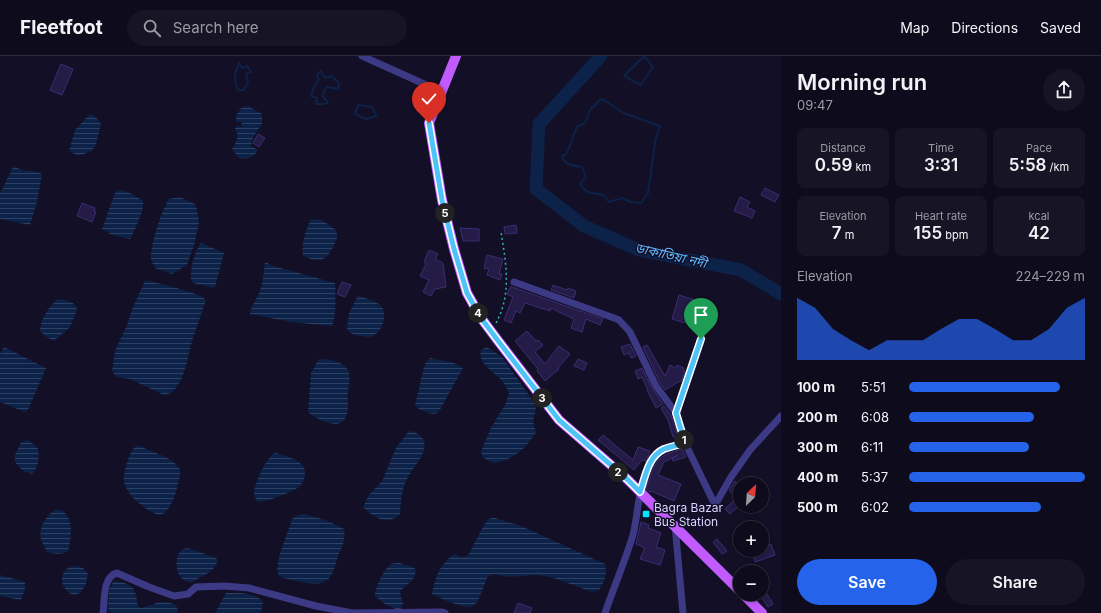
<!DOCTYPE html>
<html lang="en">
<head>
<meta charset="utf-8">
<style>
  :root { --surface:#0e0b1c; --page:#171425; --text:#f1f3f6; --muted:#9b9ba3; --line:#2e2b3b; --accent:#2563eb }
  body { margin:0; font-family:Inter,"Noto Sans Bengali",sans-serif; background:var(--page); color:var(--text); height:100vh; display:flex; flex-direction:column; font-size:15px; white-space:nowrap }
  * { box-sizing:border-box; margin:0 }
  p { font-size:13px; color:var(--muted) }
  .icon { flex:none; width:22px; height:22px; fill:none; stroke:currentColor; stroke-width:2; stroke-linecap:round; stroke-linejoin:round }
  .map { position:relative; flex:1; overflow:hidden }
  .panel { display:flex; flex-direction:column; background:var(--surface); width:320px }
  .panel>* { flex:none }
  .needle { width:26px; rotate:25deg }
  .tools { position:absolute; left:733px; top:421px; display:grid; gap:8px }
  .tools a { display:grid; place-items:center; width:36px; height:36px; border-radius:50%; background:var(--surface); box-shadow:0 2px 6px #0003,0 0 0 1px var(--line); font-size:20px }
  .pin { position:absolute; display:grid; place-items:center; width:34px; height:34px; color:#fff; margin:-41px -17px; border-radius:50% 50% 50% 0; rotate:-45deg; box-shadow:0 0 4px #0007 }
  .pin .icon { rotate:45deg }
  .km { position:absolute; width:20px; height:20px; margin:-10px; border-radius:50%; background:#222; color:#fff; font-size:11px; line-height:20px; text-align:center }
  .round { display:grid; place-items:center; flex:none; width:42px; height:42px; border-radius:21px; background:var(--page) }
  .overview { display:flex; align-items:center; justify-content:space-between; height:68px; padding:0 16px }
  h1 { font-size:22px; font-weight:600; line-height:30px }
  .figures { display:grid; grid-template-columns:repeat(3,1fr); gap:6px; height:68px; padding:4px 16px }
  .figures div { display:grid; align-content:center; border-radius:8px; background:var(--page); text-align:center }
  .figures b { font-size:17px; font-weight:600 }
  .figures small { font-size:11px; font-weight:400 }
  .figures p { font-size:11px }
  .chart { height:112px; padding:8px 16px }
  .chart p { display:flex; justify-content:space-between }
  .chart svg { width:100%; height:72px; margin-top:4px; fill:var(--accent); opacity:.7 }
  .primary-button { display:flex; gap:8px; margin-top:auto; padding:8px 16px }
  .primary-button a { flex:1; height:46px; border-radius:24px; background:var(--accent); color:#fff; font-size:16px; font-weight:600; line-height:46px; text-align:center }
  .primary-button a+a { background:var(--page); color:var(--text) }
  ul { padding:0 16px; list-style:none; font-size:13px }
  li { display:grid; grid-template-columns:64px 48px 1fr; align-items:center; height:30px }
  li i { height:10px; border-radius:5px; background:var(--accent) }
  header { display:flex; align-items:center; gap:24px; box-sizing:border-box; height:56px; padding:0 20px; background:var(--surface); border-bottom:1px solid var(--line) }
  header strong { font-size:19px }
  nav { display:flex; gap:22px; margin-inline-start:auto; font-size:14px }
  .search { width:280px; height:36px; background:var(--page); display:flex; align-items:center; gap:10px; box-sizing:border-box; padding:0 14px; border-radius:22px; color:var(--muted); font-size:15px }
  main { display:flex; flex:1; min-height:0 }
  .map>svg:first-child { display:block }
  .water { fill:url(#water-rules) }
  .lines { fill:none; stroke-linecap:round; stroke-linejoin:round }
  .stream { stroke:#0c2248; stroke-width:2 }
  .river { stroke:#0c2248; stroke-width:13 }
  .building { fill:#241b47; stroke:#3b2d73 }
  .path { stroke:#2fb8b0; stroke-width:1.5; stroke-dasharray:2 3; stroke-linecap:butt }
  .street { stroke:#3d3a85; stroke-width:7 }
  .primary { stroke:#c25bff; stroke-width:10 }
  .route-casing { stroke:#fff; stroke-width:8 }
  .route { stroke:#4fc3f7; stroke-width:5 }
  .poi-dot { fill:#00e5ff; stroke:#130f26; stroke-width:1.5 }
  .labels { text-anchor:middle; dominant-baseline:central; stroke-width:3; stroke-linejoin:round; paint-order:stroke }
  .poi-label { font-size:12px; fill:#d9d4ff; stroke:#130f26; text-anchor:start }
  .water-label { font-size:13px; font-style:italic; fill:#62b6ff; stroke:#130f26 }
</style>
</head>
<body>
<header>
<strong>Fleetfoot</strong>
<div class="search"><svg class="icon" aria-label="search" viewBox="0 0 24 24"><circle cx="10" cy="10" r="6"/><path d="M15 15l6 6"/></svg>Search here</div>
<nav><a>Map</a><a>Directions</a><a>Saved</a></nav>
</header>
<main>
<div class="map">
<svg width="781" height="557" viewBox="0 0 781 557">
  <defs>
    <pattern id="water-rules" width="6" height="5" patternUnits="userSpaceOnUse"><rect width="6" height="5" fill="#0c2248"/><path d="M0 2.5h6" fill="none" stroke="#2f4163"/></pattern>
  </defs>
  <rect width="100%" height="100%" fill="#130f26"/>
  <path class="water" d="M248,50L262,58V68L253,81L251,90L258,94C254,102 247,103 239,102L232,93L235,89L238,79L235,73L237,70L241,71L242,66H236V60L241,52Z
    M90,58L96,61L101,68L96,88L92,95L78,100L69,95L75,74Z
    M13,111C17,111 19,113 23,114C29,116 35,114 42,118L37,146L30,169L0,163V138Z
    M121,134L132,138L143,145C144,156 136,170 132,180L130,183L112,179L102,173L115,137L118,135Z
    M174,142H182L195,148L197,154L199,167L194,189L187,209L172,218L155,212C154,209 151,206 151,203C150,190 162,153 169,143Z
    M311,163L322,164L336,174C338,180 337,183 334,189C326,206 319,207 303,200C301,187 306,174 311,163Z
    M201,187L224,197L215,231L214,232L193,227L191,224C190,212 194,197 201,187Z
    M265,206L273,210L335,227C336,237 336,262 332,270L291,266L250,258C250,252 257,242 260,235C263,225 264,216 265,206Z
    M145,225H149C160,228 199,236 206,244C202,257 197,269 193,282C188,297 184,338 164,339L130,323L117,321L112,315L115,295L127,269L133,251Z
    M358,240C364,242 373,244 379,248C389,255 383,276 373,280C369,282 365,281 361,280C355,280 351,278 347,273L349,257Z
    M58,243C65,244 76,245 77,254L70,271L54,285L45,280L40,275C40,264 49,250 58,243Z
    M4,291L46,312L28,354L25,356L0,346V298Z
    M487,291L502,301L533,345L536,352L533,366L536,376C526,393 514,403 495,407C489,406 481,402 481,395L491,372L506,347L509,337C507,333 505,329 502,325C495,316 477,308 481,294Z
    M430,302L454,307L463,312L441,352L437,357L433,358L420,354L415,349L424,311L425,308Z
    M319,303C328,303 342,305 347,313C352,319 348,330 348,337C347,345 350,357 344,364C336,374 315,362 308,356L311,317Z
    M409,375C419,376 427,383 424,394C421,405 408,417 404,430C401,439 401,448 400,458C388,470 373,462 363,451L369,439L382,425L396,392Z
    M28,384C31,387 36,389 38,393C40,400 38,414 32,418L23,415L15,406V399L21,386Z
    M138,389C152,397 170,399 180,413C181,422 173,451 165,456C164,458 161,458 159,459C146,455 127,440 124,426C123,419 126,410 128,404C130,398 132,392 138,389Z
    M275,397C283,399 295,402 301,408C304,411 305,413 305,417C305,432 289,437 277,441C271,443 264,446 258,446L254,440C253,429 266,402 275,397Z
    M57,453C75,457 72,481 68,495C61,499 54,498 47,496C45,492 43,488 41,484C38,472 46,458 57,453Z
    M305,458L328,465L344,473C346,484 342,491 338,500C336,507 334,515 330,521C322,534 295,524 283,522C280,520 279,520 278,518C274,507 289,475 292,463L298,459Z
    M495,462L521,470L605,508C607,519 605,524 599,534L592,536L551,521L536,519L508,521L494,518L488,520L478,545L472,551C458,551 445,544 432,538C435,522 440,507 455,498L461,501L468,500C472,493 484,466 489,463C491,462 493,462 495,462Z
    M187,492L194,494L216,502L218,505C215,513 210,516 203,520C199,521 195,525 192,526C175,529 170,495 187,492Z
    M400,507L413,511L416,514C414,528 406,527 400,536L403,548L400,554H398C389,550 381,547 375,539C375,532 385,511 391,508C393,507 398,507 400,507Z
    M72,510C80,510 84,511 88,518C87,523 86,530 83,533C71,552 49,519 72,510Z
    M0,519L25,526V533L21,544L0,540Z
    M116,525C123,526 132,528 135,536C138,543 135,545 140,552C148,551 155,546 163,546C167,545 172,548 176,549L178,554L177,557H112L108,555L109,534L113,526Z
    M226,537C237,537 255,536 263,546L261,557H215Z"/>
  <g class="lines">
    <path class="stream" d="M644,0L653,11L641,29L624,20Z
      M239,7L242,12L247,10L251,16L246,18L248,27L243,34H238C233,23 235,17 239,7Z
      M321,15L325,22L332,20L339,27L338,33L327,31L324,35L323,41L328,46L325,48H316L317,42L311,40L314,31L319,24L317,18Z
      M601,43L606,45L623,57L660,70L656,81L648,137L641,147L631,146L622,142L609,146L604,139L587,136L580,128L586,121L582,111C573,110 565,109 562,100L566,99L577,71L585,67L590,54Z
      M358,49L372,51L376,60L366,63L355,58Z"/>
    <path class="river" d="M601,0L539,68L536,133L584,170L639,194L741,214L781,238"/>
  </g>
  <path class="building" d="M61,8L73,13L62,39L50,34Z
    M258,78L265,82L259,91L253,87Z
    M765,132L779,139L775,146L761,139Z
    M740,141L750,146L747,151L755,155L752,162L734,155Z
    M82,147L95,152L94,155L96,156L92,166L77,160Z
    M516,169L517,177L505,178L504,171Z
    M460,172L479,173V185H463Z
    M429,194L438,198L435,203L443,207L446,231L435,233L431,240L423,236L429,224L420,220L426,208L424,206Z
    M487,199L503,203L499,218H502L500,224L487,219L489,213L484,212Z
    M342,226L351,229L345,241L337,238Z
    M553,229L567,234L568,232L576,235L574,242L551,234Z
    M511,230L512,231L603,263L600,269L586,263L582,276L571,272L574,263L563,258L551,252L550,255L525,247L520,257L516,255L511,267L504,264L513,241L507,238Z
    M679,239L695,244L692,252L689,251L685,267L672,263Z
    M704,253L712,256L706,268L699,265Z
    M527,275L536,285L538,284L543,289L535,296L545,308L559,290L570,298L558,312L559,313L545,325L537,315L538,313L515,285Z
    M630,288L636,300L631,302L629,297L624,299L621,291Z
    M647,289L665,320L670,309L676,312L677,309L684,312L683,314L685,315L682,324L665,334L660,327L643,291Z
    M578,303L587,307L584,314L574,310Z
    M642,312L652,332L663,348L656,352L647,334H648L642,321L638,323L635,315Z
    M664,350L671,359L678,380L673,381L668,364L661,352Z
    M603,379L633,404L638,391L650,395L647,403L646,405L642,404L634,414L598,384Z
    M682,393L686,401L673,405L672,403L678,399L664,406L658,419L681,428L674,445L651,435L650,436L646,433L647,429L654,411L659,403L667,398Z
    M735,425L740,430V449L730,458L725,453L737,441L729,434Z
    M641,466L649,469L648,472L661,477L656,491L665,494L660,509L640,503L645,492L636,488Z
    M717,483L727,495L722,498L713,486Z
    M771,488L775,499L755,506L752,494H762V491Z
    M765,535L773,548L768,551L760,539Z
    M518,547L532,552L530,557H514Z"/>
  <g class="lines">
    <path class="path" d="M496,267C512,238 506,207 501,176"/>
    <path class="street" d="M362,0L442,36
      M514,226L614,262L619,264L630,276L656,330L676,357L685,387L715,449L731,421L750,394L781,360
      M676,357L701,283
      M675,470L683,557
      M103,557C105,545 102,521 117,517L149,531L174,540L188,538L196,531L225,530L249,532L316,550L352,557L441,556L445,557
      M605,557C614,531 625,505 633,479C639,455 638,421 655,400C662,392 675,390 685,387"/>
    <path class="primary" d="M456,0L429,67L442,144L454,193L467,237L481,262L499,286L559,364L627,423L740,535
      M743,538L762,557"/>
  </g>
  <g class="lines">
    <g class="route-casing">
      <path id="route" d="M429,67L442,144L454,193L467,237L481,262L499,286L559,364L627,423L640,436C645,422 648,400 664,393C670,391 678,389 685,387L676,357L701,283"/>
    </g>
    <use href="#route" class="route"/>
  </g>
  <rect class="poi-dot" x="642" y="454" width="8" height="8" rx="2"/>
  <g class="labels">
    <g class="poi-label">
      <text x="654" y="451">Bagra Bazar<tspan x="654" dy="14">Bus Station</tspan></text>
    </g>
    <g class="water-label">
      <text transform="translate(671 199) rotate(13)">ডাকাতিয়া নদী</text>
    </g>
  </g>
</svg>
<div class="tools">
<a><svg class="needle" viewBox="-14 -14 28 28"><path d="M0-13l5 13h-10z" fill="#e53935"/><path d="M0 13l5-13h-10z" fill="#9b9ba3"/></svg></a>
<a>+</a>
<a>−</a>
</div>
<div class="pin" style="left:701px;top:283px;background:#1e9e55"><svg class="icon" aria-label="arrive" viewBox="0 0 24 24"><path d="M6 21V4h12l-3 4 3 4H6"/></svg></div>
<div class="pin" style="left:429px;top:67px;background:#d93025"><svg class="icon" aria-label="check" viewBox="0 0 24 24"><path d="M5 12l5 5 9-10"/></svg></div>
<b class="km" style="left:684px;top:384px">1</b>
<b class="km" style="left:618px;top:416px">2</b>
<b class="km" style="left:542px;top:342px">3</b>
<b class="km" style="left:478px;top:257px">4</b>
<b class="km" style="left:445px;top:157px">5</b>
</div>
<section class="panel">
<div class="overview"><div><h1>Morning run</h1><p>09:47</p></div><a class="round"><svg class="icon" aria-label="share" viewBox="0 0 24 24"><path d="M12 15V3M7 8l5-5 5 5M5 13v7h14v-7"/></svg></a></div>
<div class="figures">
<div><p>Distance</p><b>0.59<small> km</small></b></div>
<div><p>Time</p><b>3:31</b></div>
<div><p>Pace</p><b>5:58<small> /km</small></b></div>
</div>
<div class="figures">
<div><p>Elevation</p><b>7<small> m</small></b></div>
<div><p>Heart rate</p><b>155<small> bpm</small></b></div>
<div><p>kcal</p><b>42</b></div>
</div>
<div class="chart"><p><span>Elevation</span>224–229 m</p>
<svg viewBox="0 0 160 44" preserveAspectRatio="none"><path d="M0 44V6L10 12L20 25L30 32L40 38L50 32L60 32L70 32L80 25L90 19L100 19L110 25L120 32L130 32L140 25L150 12L160 6V44z"/></svg>
</div>
<ul>
<li><b>100 m</b>5:51<i style="width:86%"></i></li>
<li><b>200 m</b>6:08<i style="width:71%"></i></li>
<li><b>300 m</b>6:11<i style="width:68%"></i></li>
<li><b>400 m</b>5:37<i style="width:100%"></i></li>
<li><b>500 m</b>6:02<i style="width:75%"></i></li>
</ul>
<div class="primary-button"><a>Save</a><a>Share</a></div>
</section>
</main>
</body>
</html>
